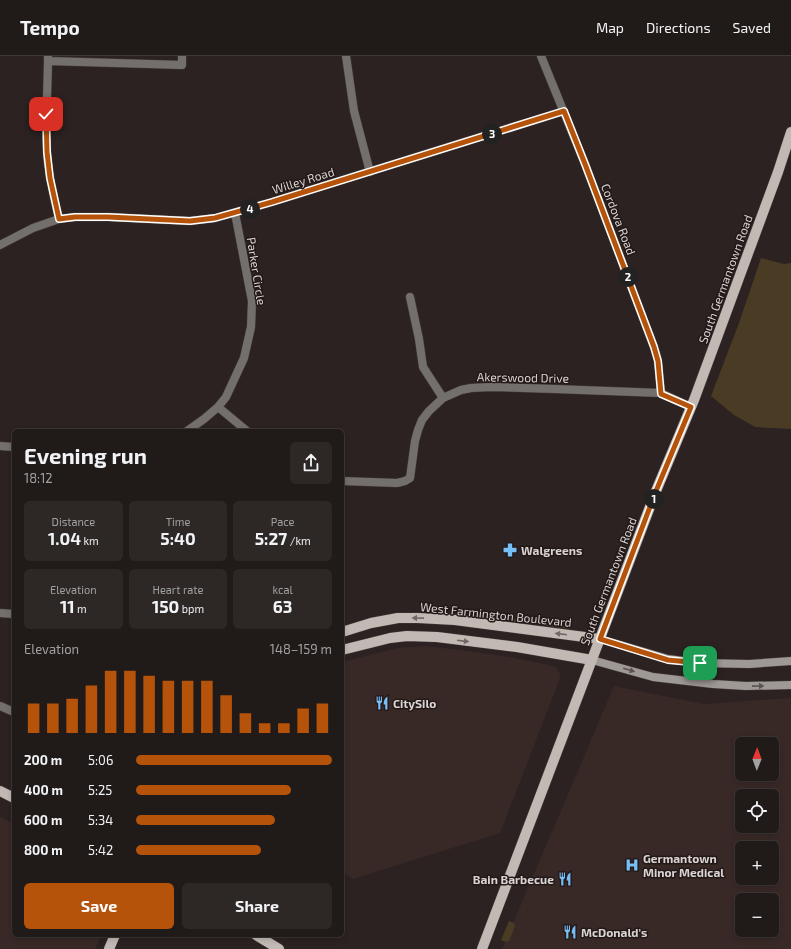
<!DOCTYPE html>
<html lang="en">
<head>
<meta charset="utf-8">
<style>
  :root { --surface:#201a19; --page:#2d2726; --text:#f1f3f6; --muted:#a2a1a2; --line:#3d3838; --accent:#b45309 }
  body { margin:0; font-family:"Exo 2",sans-serif; background:var(--page); color:var(--text); height:100vh; display:flex; flex-direction:column; font-size:15px; white-space:nowrap }
  * { box-sizing:border-box; margin:0 }
  p { font-size:13px; color:var(--muted) }
  .icon { flex:none; width:22px; height:22px; fill:none; stroke:currentColor; stroke-width:2; stroke-linecap:round; stroke-linejoin:round }
  .map { position:relative; flex:1; overflow:hidden }
  .details { position:absolute; left:12px; top:373px; width:332px; height:508px; display:flex; flex-direction:column; background:var(--surface); border-radius:6px; box-shadow:0 2px 6px #0003,0 0 0 1px var(--line) }
  .details>* { flex:none }
  .needle { width:26px; rotate:1deg }
  .buttons { position:absolute; left:735px; top:681px; display:grid; gap:8px }
  .buttons a { display:grid; place-items:center; width:44px; height:44px; border-radius:6px; background:var(--surface); box-shadow:0 2px 6px #0003,0 0 0 1px var(--line); font-size:20px }
  .pin { position:absolute; display:grid; place-items:center; width:34px; height:34px; color:#fff; margin:-17px; border-radius:8px; box-shadow:0 2px 6px #0006 }
  .km { position:absolute; width:20px; height:20px; margin:-10px; border-radius:50%; background:#222; color:#fff; font-size:11px; line-height:20px; text-align:center }
  .round { display:grid; place-items:center; flex:none; width:42px; height:42px; border-radius:6px; background:var(--page) }
  .summary { display:flex; align-items:center; justify-content:space-between; height:68px; padding:0 12px }
  h1 { font-size:22px; font-weight:700; line-height:30px }
  .stats { display:grid; grid-template-columns:repeat(3,1fr); gap:6px; height:68px; padding:4px 12px }
  .stats div { display:grid; align-content:center; border-radius:6px; background:var(--page); text-align:center }
  .stats b { font-size:17px; font-weight:700 }
  .stats small { font-size:11px; font-weight:400 }
  .stats p { font-size:11px }
  .chart { height:112px; padding:8px 12px }
  .chart p { display:flex; justify-content:space-between }
  .chart svg { width:100%; height:72px; margin-top:4px; stroke:var(--accent); stroke-width:6 }
  .action { display:flex; gap:8px; margin-top:auto; padding:8px 12px }
  .action a { flex:1; height:46px; border-radius:6px; background:var(--accent); color:#fff; font-size:16px; font-weight:700; line-height:46px; text-align:center }
  .action a+a { background:var(--page); color:var(--text) }
  ul { padding:0 12px; list-style:none; font-size:13px }
  li { display:grid; grid-template-columns:64px 48px 1fr; align-items:center; height:30px }
  li i { height:10px; border-radius:5px; background:var(--accent) }
  header { display:flex; align-items:center; gap:24px; box-sizing:border-box; height:56px; padding:0 20px; background:var(--surface); border-bottom:1px solid var(--line) }
  header strong { font-size:19px }
  nav { display:flex; gap:22px; margin-inline-start:auto; font-size:14px }
  .map>svg:first-child { display:block }
  .built { fill:#382927; fill-rule:evenodd }
  .green { fill:#4a3c24 }
  .lines { fill:none; stroke-linecap:round; stroke-linejoin:round }
  .minor-casing { stroke:#473e3d; stroke-width:9 }
  .secondary-casing { stroke:#473e3d; stroke-width:9 }
  .primary-casing { stroke:#473e3d; stroke-width:11 }
  .minor { stroke:#736f6c; stroke-width:8 }
  .secondary { stroke:#9f9995; stroke-width:8 }
  .primary { stroke:#c2b9b4; stroke-width:10 }
  .oneway { fill:#726966 }
  .oneway2 { fill:#5a5350 }
  .route-casing { stroke:#fff; stroke-width:8 }
  .route { stroke:#b45309; stroke-width:5 }
  .labels { text-anchor:middle; dominant-baseline:central; stroke-width:3; stroke-linejoin:round; paint-order:stroke }
  .street-label { font-size:12px; fill:#d9d3d2; stroke:#221918 }
  .poi-label { font-size:12px; font-weight:bold; fill:#d9d3d2; stroke:#221918; text-anchor:start }
</style>
</head>
<body>
<header>
<strong>Tempo</strong>
<nav><a>Map</a><a>Directions</a><a>Saved</a></nav>
</header>
<div class="map">
<svg width="791" height="893" viewBox="0 0 791 893">
  <rect width="100%" height="100%" fill="#2b2221"/>
  <path class="built" d="M426,590L467,595L510,601L544,608L556,611L561,620L500,777L353,823L342,816V606L398,592Z
    M614,630L704,648L791,642V893H502ZM742,688H772V718H742ZM742,740H772V770H742ZM742,792H772V822H742ZM742,844H772V874H742Z
    M0,761L14,768V879H101L95,893H0Z"/>
  <path class="green" d="M761,202L784,208L791,207V373L755,371L734,359L711,340L739,267Z
    M466,559L483,560L499,559L520,564L570,571V573L528,567L466,561Z
    M509,865L514,867L515,870L509,885L506,886L501,884Z"/>
  <g class="lines">
    <g class="minor-casing">
      <path id="minor" d="M48,0C48,32 45,64 47,96C48,119 54,141 59,163
        M346,0L354,55L370,116
        M541,0L585,108L654,291L658,305L661,337
        M48,5L182,9V0
        M0,189L33,172L59,163L75,161H108L190,165L215,162L272,146L564,55
        M410,241L419,283L423,311L443,342
        M218,351L247,375
        M187,375L204,363L218,351L226,341L244,302L251,271L252,245L235,157
        M0,390L14,391
        M342,425L397,427L405,425L410,422L415,385L418,374L422,364L429,355L443,342L461,334L471,332L491,331L555,333L661,337L691,351
        M0,557L14,558
        M0,650L14,656"/>
    </g>
    <g class="secondary-casing">
      <path id="secondary" d="M600,583L668,603L700,607L749,608L791,605
        M592,604L653,621L713,628L746,630L791,629"/>
    </g>
    <g class="primary-casing">
      <path id="primary" d="M342,576L371,567L398,562H418L455,564L600,583
        M342,594L390,582L407,580L437,581L517,591L592,604
        M0,735L14,742
        M256,879L279,893
        M109,893L115,879
        M482,893L656,435L694,344L778,116L791,76"/>
    </g>
    <use href="#minor" class="minor"/>
    <use href="#secondary" class="secondary"/>
    <use href="#primary" class="primary"/>
  </g>
  <defs><path id="oneway-solid" d="M-6-.8H1V-3.2L6.5 0L1 3.2V.8H-6Z"/></defs>
  <g class="oneway">
    <use href="#oneway-solid" transform="translate(418 562) rotate(-179)"/>
    <use href="#oneway-solid" transform="translate(561 578) rotate(-173)"/>
    <use href="#oneway-solid" transform="translate(463 585) rotate(7)"/>
  </g>
  <g class="oneway2">
    <use href="#oneway-solid" transform="translate(629 614) rotate(16)"/>
    <use href="#oneway-solid" transform="translate(758 630) rotate(-1)"/>
  </g>
  <g class="lines">
    <g class="route-casing">
      <path id="route" d="M46,58L47,96L50,122L59,163L75,161H108L190,165L215,162L272,146L564,55L585,108L654,291L658,305L661,338L691,351L656,435L600,583L668,604L700,607"/>
    </g>
    <use href="#route" class="route"/>
  </g>
  <defs>
    <g id="pharmacy-bare" transform="scale(1.08)"><path d="M-2-6h4v4h4v4h-4v4h-4v-4h-4v-4h4Z" fill="#78bff7" stroke="#221918" stroke-width="2.5" paint-order="stroke"/></g>
    <g id="restaurant-bare" transform="scale(1.08)"><path d="M-5-6h1v4h1v-4h1v4h1v-4h1v5L-1.5 .5V6h-2V.5L-5-1ZM5-6V6H3V1.5H1.5Q1.5-4 5-6Z" fill="#78bff7" stroke="#221918" stroke-width="2.5" paint-order="stroke"/></g>
    <g id="hospital-bare" transform="scale(1.08)"><path d="M-5-5h3v3.5h4V-5h3V5h-3V1.5h-4V5h-3Z" fill="#78bff7" stroke="#221918" stroke-width="2.5" paint-order="stroke"/></g>
  </defs>
  <g fill-rule="evenodd">
    <use href="#pharmacy-bare" x="510" y="494"/>
    <use href="#restaurant-bare" x="382" y="647"/>
    <use href="#hospital-bare" x="632" y="809"/>
    <use href="#restaurant-bare" x="565" y="823"/>
    <use href="#restaurant-bare" x="570" y="876"/>
  </g>
  <g class="labels">
    <g class="street-label">
      <text transform="translate(303 124) rotate(-17)">Willey Road</text>
      <text transform="translate(619 163) rotate(69)">Cordova Road</text>
      <text transform="translate(257 215) rotate(81)">Parker Circle</text>
      <text transform="translate(725 223) rotate(-70)">South Germantown Road</text>
      <text transform="translate(523 321) rotate(1)">Akerswood Drive</text>
      <text transform="translate(608 525) rotate(-69)">South Germantown Road</text>
      <text transform="translate(496 558) rotate(6)">West Farmington Boulevard</text>
    </g>
    <g class="poi-label">
      <text x="521" y="494">Walgreens</text>
      <text x="393" y="647">CitySilo</text>
      <text x="643" y="802">Germantown<tspan x="643" dy="14">Minor Medical</tspan></text>
      <text x="554" y="823" text-anchor="end">Bain Barbecue</text>
      <text x="581" y="876">McDonald's</text>
    </g>
  </g>
</svg>
<div class="buttons">
<a><svg class="needle" viewBox="-14 -14 28 28"><path d="M0-13l5 13h-10z" fill="#e53935"/><path d="M0 13l5-13h-10z" fill="#a2a1a2"/></svg></a>
<a><svg class="icon" aria-label="locate" viewBox="0 0 24 24"><circle cx="12" cy="12" r="6"/><path d="M12 2v4M12 18v4M2 12h4M18 12h4"/></svg></a>
<a>+</a>
<a>−</a>
</div>
<div class="pin" style="left:700px;top:607px;background:#1e9e55"><svg class="icon" aria-label="arrive" viewBox="0 0 24 24"><path d="M6 21V4h12l-3 4 3 4H6"/></svg></div>
<div class="pin" style="left:46px;top:58px;background:#d93025"><svg class="icon" aria-label="check" viewBox="0 0 24 24"><path d="M5 12l5 5 9-10"/></svg></div>
<b class="km" style="left:654px;top:443px">1</b>
<b class="km" style="left:628px;top:221px">2</b>
<b class="km" style="left:492px;top:78px">3</b>
<b class="km" style="left:250px;top:153px">4</b>
<section class="details">
<div class="summary"><div><h1>Evening run</h1><p>18:12</p></div><a class="round"><svg class="icon" aria-label="share" viewBox="0 0 24 24"><path d="M12 15V3M7 8l5-5 5 5M5 13v7h14v-7"/></svg></a></div>
<div class="stats">
<div><p>Distance</p><b>1.04<small> km</small></b></div>
<div><p>Time</p><b>5:40</b></div>
<div><p>Pace</p><b>5:27<small> /km</small></b></div>
</div>
<div class="stats">
<div><p>Elevation</p><b>11<small> m</small></b></div>
<div><p>Heart rate</p><b>150<small> bpm</small></b></div>
<div><p>kcal</p><b>63</b></div>
</div>
<div class="chart"><p><span>Elevation</span>148–159 m</p>
<svg viewBox="0 0 160 44" preserveAspectRatio="none"><path d="M5 44V26M15 44V26M25 44V23M35 44V15M45 44V6M55 44V6M65 44V9M75 44V12M85 44V12M95 44V12M105 44V21M115 44V32M125 44V38M135 44V38M145 44V29M155 44V26"/></svg>
</div>
<ul>
<li><b>200 m</b>5:06<i style="width:100%"></i></li>
<li><b>400 m</b>5:25<i style="width:79%"></i></li>
<li><b>600 m</b>5:34<i style="width:71%"></i></li>
<li><b>800 m</b>5:42<i style="width:64%"></i></li>
</ul>
<div class="action"><a>Save</a><a>Share</a></div>
</section>
</div>
</body>
</html>
